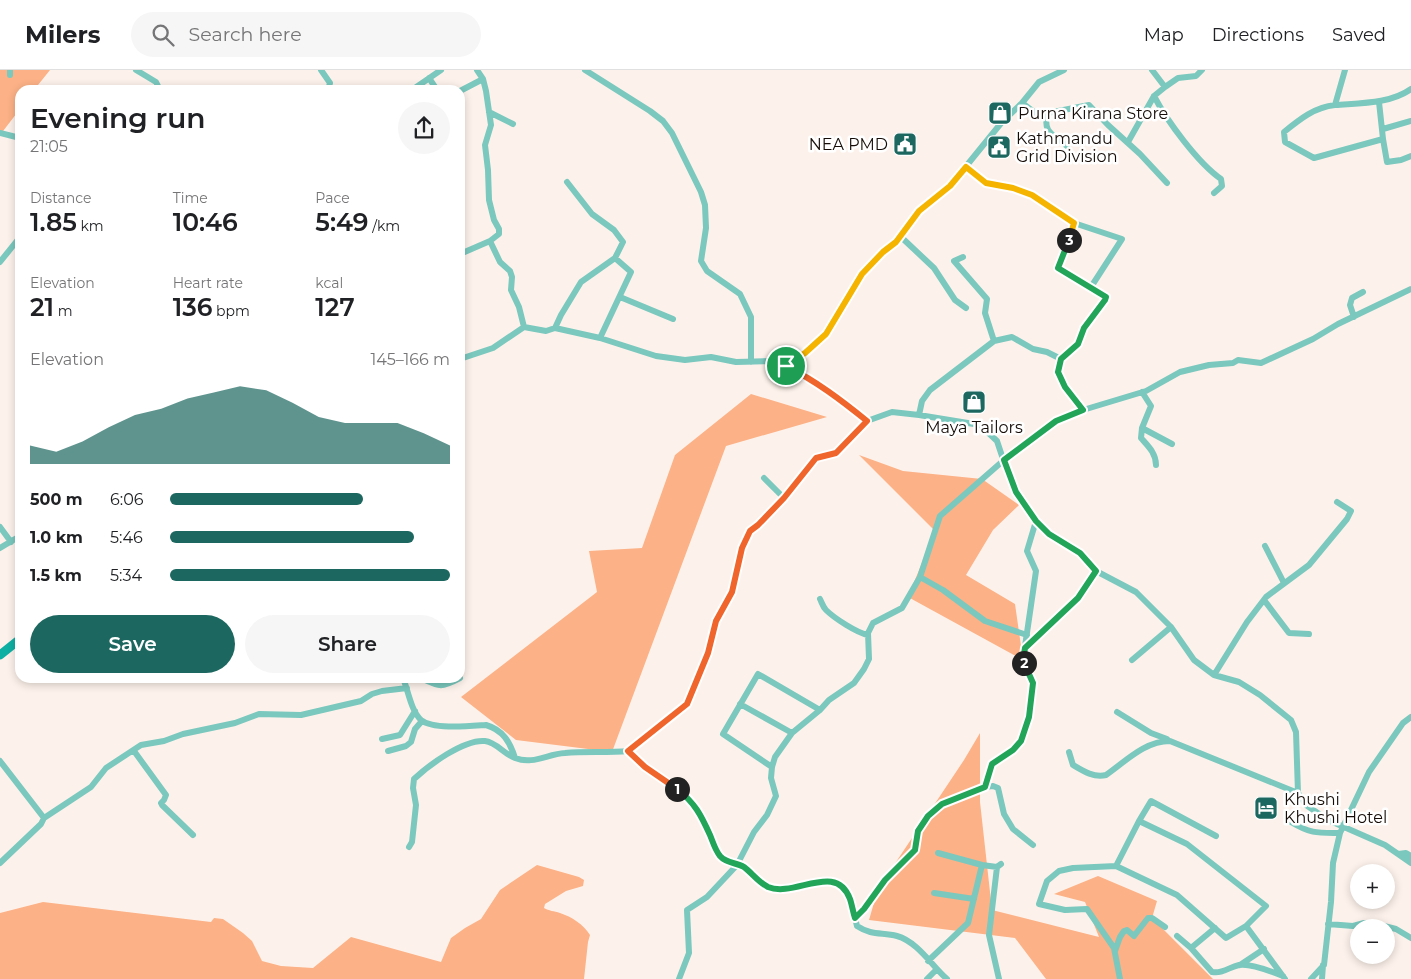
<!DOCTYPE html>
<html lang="en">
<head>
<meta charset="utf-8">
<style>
  :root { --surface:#fff; --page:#f6f6f6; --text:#202124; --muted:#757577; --line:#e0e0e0; --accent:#1c675f }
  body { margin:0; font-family:Montserrat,sans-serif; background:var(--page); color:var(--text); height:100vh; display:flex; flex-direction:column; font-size:19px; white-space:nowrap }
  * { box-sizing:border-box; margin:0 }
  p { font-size:16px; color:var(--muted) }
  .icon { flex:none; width:28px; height:28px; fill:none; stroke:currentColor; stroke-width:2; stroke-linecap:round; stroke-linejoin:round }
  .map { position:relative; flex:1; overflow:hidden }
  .side { position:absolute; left:15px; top:15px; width:450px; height:598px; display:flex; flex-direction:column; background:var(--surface); border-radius:15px; box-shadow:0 2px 8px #0003 }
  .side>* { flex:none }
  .fabs { position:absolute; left:1350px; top:794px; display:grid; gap:10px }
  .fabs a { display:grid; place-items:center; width:45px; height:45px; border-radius:50%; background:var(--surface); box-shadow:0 2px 8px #0003; font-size:25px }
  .pin { position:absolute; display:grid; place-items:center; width:42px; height:42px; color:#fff; margin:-21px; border:2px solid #fff; border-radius:50%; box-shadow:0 1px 5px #0007 }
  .km { position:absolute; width:25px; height:25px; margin:-12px; border-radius:50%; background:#222; color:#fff; font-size:14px; line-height:25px; text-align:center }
  .round { display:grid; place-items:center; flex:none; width:52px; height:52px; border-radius:26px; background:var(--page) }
  .summary { display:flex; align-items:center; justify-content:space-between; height:85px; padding:0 15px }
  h1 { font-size:28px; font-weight:600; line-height:38px }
  .metrics { display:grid; grid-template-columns:repeat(3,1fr); gap:8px; height:85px; padding:5px 15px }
  .metrics div { display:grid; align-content:center }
  .metrics b { font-size:25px; font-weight:600 }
  .metrics small { font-size:14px; font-weight:400 }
  .metrics p { font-size:14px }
  .chart { height:140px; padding:10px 15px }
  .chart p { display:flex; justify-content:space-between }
  .chart svg { width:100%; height:90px; margin-top:5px; fill:var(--accent); opacity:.7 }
  .cta { display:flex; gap:10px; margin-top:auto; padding:10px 15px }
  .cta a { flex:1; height:58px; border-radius:30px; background:var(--accent); color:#fff; font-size:20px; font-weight:600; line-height:58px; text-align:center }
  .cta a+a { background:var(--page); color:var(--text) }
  ul { padding:0 15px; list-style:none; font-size:16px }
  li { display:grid; grid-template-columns:80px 60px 1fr; align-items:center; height:38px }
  li i { height:12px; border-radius:6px; background:var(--accent) }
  header { display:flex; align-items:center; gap:30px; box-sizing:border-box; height:70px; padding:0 25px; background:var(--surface); border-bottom:1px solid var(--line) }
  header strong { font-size:24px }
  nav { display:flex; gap:28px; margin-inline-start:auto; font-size:18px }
  .search { width:350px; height:45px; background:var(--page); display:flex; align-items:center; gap:12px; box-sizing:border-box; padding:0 18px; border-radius:28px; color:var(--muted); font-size:19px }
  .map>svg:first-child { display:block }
  .green { fill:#fcb186 }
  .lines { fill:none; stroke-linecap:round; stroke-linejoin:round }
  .street { stroke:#7ac8be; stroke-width:6 }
  .secondary { stroke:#0fb0a4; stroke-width:9 }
  .split-1-casing { stroke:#fff; stroke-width:10 }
  .split-2-casing { stroke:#fff; stroke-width:10 }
  .split-3-casing { stroke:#fff; stroke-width:10 }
  .split-4-casing { stroke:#fff; stroke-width:10 }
  .split-1 { stroke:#f0652b; stroke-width:6 }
  .split-2 { stroke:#22a559; stroke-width:6 }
  .split-3 { stroke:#22a559; stroke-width:6 }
  .split-4 { stroke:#f5b400; stroke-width:6 }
  .labels { text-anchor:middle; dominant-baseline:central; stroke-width:5; stroke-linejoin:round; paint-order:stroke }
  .poi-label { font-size:16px; fill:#150c07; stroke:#fff; text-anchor:start }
</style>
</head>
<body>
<header>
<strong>Milers</strong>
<div class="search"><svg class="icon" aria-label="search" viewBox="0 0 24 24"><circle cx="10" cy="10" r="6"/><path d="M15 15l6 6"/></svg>Search here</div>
<nav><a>Map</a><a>Directions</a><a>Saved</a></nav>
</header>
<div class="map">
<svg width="1411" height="909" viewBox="0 0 1411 909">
  <rect width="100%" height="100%" fill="#fdf2eb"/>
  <path class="green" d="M0,0H50L34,20H20V39L0,65Z
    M751,324L827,347L726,376L612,682L516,670L461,627L597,522L589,481L642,478L675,385Z
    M859,385L903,401L982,409L1019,435L993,460L966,505L1015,534L1023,590L908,527L935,461Z
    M980,663V732L992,840L1099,867L1085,832L1054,824L1098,806L1157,831L1152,848L1213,909H1046L1015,868L869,850L878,819L964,690Z
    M537,795L579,807L584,810L583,816L566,821L545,834L544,838C549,841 554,841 560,843C572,847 583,854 590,865L588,872L584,909H0V843L43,832L211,852L214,848L223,849L243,863L252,871L262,891L281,896L313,898L351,867L441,892L451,868L465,858L481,849L500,820Z"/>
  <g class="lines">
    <path class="street" d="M10,0V5
      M136,0L156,12L160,20
      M321,0L330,13L328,20
      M585,0L650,41L663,51L672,63L701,122L705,135L706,158L701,191L707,201L740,224L751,247V292
      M1152,0L1165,17L1178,8L1196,6L1202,0
      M1345,0L1335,35C1315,37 1300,49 1284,62L1285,72L1314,88L1383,69L1379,32
      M429,8L437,20
      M412,20L441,0
      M460,21L483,9
      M1154,26C1167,51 1198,93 1221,109L1222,116L1214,123
      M1022,33L1038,45L1089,35L1108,55L1140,84L1167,113
      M1335,35C1360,33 1390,34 1411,19
      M489,42L513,54
      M1047,44C1043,64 1054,64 1067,76
      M1383,59L1411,51
      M0,63L20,68
      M1383,69L1387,92L1401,90L1411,86
      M1128,72L1154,26L1165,17
      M965,97L986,113L1013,119L1032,125L1074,153L1122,169L1091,217L1106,227L1105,230L1084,258L1078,274L1061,289L1058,302L1065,317L1083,340
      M1074,153L1070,167L1058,198L1091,217
      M900,166L934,198L955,230L966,238
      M490,171L500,192L510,201L512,207L511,220L519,237L524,257
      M460,184L490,171L499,164V159L494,150L489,130L488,100L485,75L491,55L486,21L483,9L477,0
      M963,187L954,191L987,229L985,243L994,271
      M0,192L20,167
      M620,227L673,249
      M1354,247L1350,235L1352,228L1363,222
      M555,258L561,245L581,212L615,188L623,172L614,160L592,144L567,112
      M600,268L631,202L615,188
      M460,289L493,278L524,257L546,261L555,258L600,268L656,286L685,290L711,287L736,292L770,291L786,296L808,307L838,327L867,351
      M786,296L805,283L826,264L862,204L883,182L896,172L919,141L950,116L1002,52L1022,33L1039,12L1064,0
      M1142,322L1151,336L1142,358L1141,368C1148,376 1156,383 1156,395
      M919,345L922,331L930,320L994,271L1012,267L1033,279L1047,282L1061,289
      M1142,358L1172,374
      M764,408L784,428
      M0,457L11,472
      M1265,476L1284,513
      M0,478L20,466
      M920,507L943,520L985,551L1027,565
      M820,529C822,533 823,537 826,540C834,548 857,563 868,565
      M1264,530L1289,563L1309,564
      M1025,578L1078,528L1096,501
      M1132,590L1171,557
      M1214,605L1247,552L1266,527L1309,495L1347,449L1351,441L1337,432
      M403,608C408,620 411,641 421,650C433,660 471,656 486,655C503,660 510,672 515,688C533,695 547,684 565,683C586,681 607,683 628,681L645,697L690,729L700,745L716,781L722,788L728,793L742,796L767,816L778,819L798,818L826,811L834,812L842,817L850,828L857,856C872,866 882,862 897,866C918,872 932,896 947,909
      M421,608C440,617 441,618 460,608
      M740,634L792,663
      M1117,642L1151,663L1167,669
      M382,669L400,665L415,641
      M134,681L166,725L164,730L161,733L162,735L193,765
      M388,681L406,676L411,672L415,659L422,651
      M628,681L687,634L708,583L716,551L732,522L742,478L750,461L758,455L784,428L816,388L836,383L867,351L892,342L919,345L980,355L997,371L1005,395L1016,422L1036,451L1049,464L1080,483L1096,501L1136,522L1171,557L1194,590L1214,605L1239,612L1260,625L1291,650L1296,662L1298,723L1306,735L1328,750L1385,775L1411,793
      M1069,682L1073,695C1083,701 1094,708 1106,705C1126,691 1145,671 1170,671L1298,723
      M0,691L44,748L41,754L0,793
      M772,697L723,664L758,604L820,640
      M985,717L992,694L1013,679L1021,671L1029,647L1033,613L1023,590L1036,501L1027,481L1036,451
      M44,748L91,717L106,698L141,675L164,671L183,664L235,653L259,644L301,645L361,631L372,624L382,621L407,618
      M1139,751L1151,731L1216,766
      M1291,752C1311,764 1317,763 1340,763
      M409,777L412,772L416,735L413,718L414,709C429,695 464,669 485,671C496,672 504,684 515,688
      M1398,784L1406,783L1411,786
      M982,795L997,797L1001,794
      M1116,796L1139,751L1187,774L1266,836L1246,856L1285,909
      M997,797L989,865L999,909
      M934,823L974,829
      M855,848L864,839L885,810L915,780L918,761L927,747L942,734L985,717L993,716L998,718L1004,744L1013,759L1033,775
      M1328,854L1353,856L1364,853L1380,855L1396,859L1411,868
      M1177,866L1191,878L1215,858
      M1191,878L1212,902C1223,904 1229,897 1239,895C1250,893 1273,902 1283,906
      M1115,881L1120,867L1124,861L1127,860L1134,866L1148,848H1152L1165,857
      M928,891L968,853L982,795L938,783
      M1240,895L1264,879
      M679,909L689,883L687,840L707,827L737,795L754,762L767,745L776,726L771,708L772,697L775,687L792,663L820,640L829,630L854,613L864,599L869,589L868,563L873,553L902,538L920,507L940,446L1004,390L1056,351L1083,340L1146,321L1180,302L1209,295L1233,293L1238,290L1261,293L1313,269L1338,254L1411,219
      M927,909L936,900
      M1120,909L1114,878L1087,839L1065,840L1039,834L1047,811L1059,801L1073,798L1116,796L1177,825L1226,868L1246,856
      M1311,909L1324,895L1331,832L1333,793L1340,763L1369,702L1403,653L1411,647
      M1322,909L1323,895"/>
    <path class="secondary" d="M0,585L20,569"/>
  </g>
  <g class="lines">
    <g class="split-1-casing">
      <path id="split-1" d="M677,719L645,697L628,681L687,634L708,583L716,551L732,522L742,478L750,461L758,455L784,428L816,388L836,383L867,351C841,330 816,311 786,296"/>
    </g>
    <g class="split-2-casing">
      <path id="split-2" d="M677,719C695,733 701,745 710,765C713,772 715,780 720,786C727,794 736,792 744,797C752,803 758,812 768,817C795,828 836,791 850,829C852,835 853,842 855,848L864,839L885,810L915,780L918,761L928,746L942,734L985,717L992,694L1013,680L1021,671L1029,647L1033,613L1024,593"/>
    </g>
    <g class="split-3-casing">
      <path id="split-3" d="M1024,593L1023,590L1025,578L1078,528L1096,501L1080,483L1049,464L1036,451L1016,422L1004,390L1056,351L1083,340L1065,317L1058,302L1061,289L1078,274L1084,258L1105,230L1106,227L1058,198L1069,170"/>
    </g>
    <g class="split-4-casing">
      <path id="split-4" d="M786,296L805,283L826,264L862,204L883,182L896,172L919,141L950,116L966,97L986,113L1013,118L1032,125L1074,153L1069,170"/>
    </g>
    <use href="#split-1" class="split-1"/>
    <use href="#split-2" class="split-2"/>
    <use href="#split-3" class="split-3"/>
    <use href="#split-4" class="split-4"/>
  </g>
  <defs>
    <g id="shop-square" transform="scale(1.25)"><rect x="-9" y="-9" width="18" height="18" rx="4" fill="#1c675f" stroke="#fff"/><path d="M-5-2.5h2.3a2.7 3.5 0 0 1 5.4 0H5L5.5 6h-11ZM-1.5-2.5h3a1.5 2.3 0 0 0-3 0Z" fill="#fff"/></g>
    <g id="civic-square" transform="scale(1.25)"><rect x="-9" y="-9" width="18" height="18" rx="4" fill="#1c675f" stroke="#fff"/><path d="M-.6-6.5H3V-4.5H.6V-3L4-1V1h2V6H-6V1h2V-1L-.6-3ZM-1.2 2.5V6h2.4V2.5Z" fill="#fff"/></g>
    <g id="hotel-square" transform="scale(1.25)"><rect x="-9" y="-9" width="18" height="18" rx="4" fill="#1c675f" stroke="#fff"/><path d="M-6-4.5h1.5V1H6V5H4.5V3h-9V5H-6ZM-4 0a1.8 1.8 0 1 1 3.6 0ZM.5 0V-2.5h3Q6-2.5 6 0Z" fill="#fff"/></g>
  </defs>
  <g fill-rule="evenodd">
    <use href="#shop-square" x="1000" y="43"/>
    <use href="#civic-square" x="905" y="74"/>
    <use href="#civic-square" x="999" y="77"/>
    <use href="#shop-square" x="974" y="332"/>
    <use href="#hotel-square" x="1266" y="738"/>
  </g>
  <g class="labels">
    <g class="poi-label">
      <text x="1018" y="43">Purna Kirana Store</text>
      <text x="1016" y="68">Kathmandu<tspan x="1016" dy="18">Grid Division</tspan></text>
      <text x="888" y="74" text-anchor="end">NEA PMD</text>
      <text x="974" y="357" text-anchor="middle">Maya Tailors</text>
      <text x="1284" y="729">Khushi<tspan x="1284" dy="18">Khushi Hotel</tspan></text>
    </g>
  </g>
</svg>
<div class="fabs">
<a>+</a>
<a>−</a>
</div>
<div class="pin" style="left:786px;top:296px;background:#1e9e55"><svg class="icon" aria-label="arrive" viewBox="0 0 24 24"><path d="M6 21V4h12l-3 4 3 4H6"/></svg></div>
<b class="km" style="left:677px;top:719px">1</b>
<b class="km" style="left:1024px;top:593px">2</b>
<b class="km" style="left:1069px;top:170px">3</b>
<section class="side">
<div class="summary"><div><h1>Evening run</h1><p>21:05</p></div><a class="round"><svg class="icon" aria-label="share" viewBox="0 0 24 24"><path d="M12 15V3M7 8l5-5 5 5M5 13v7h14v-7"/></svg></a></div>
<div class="metrics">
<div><p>Distance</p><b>1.85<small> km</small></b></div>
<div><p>Time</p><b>10:46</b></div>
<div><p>Pace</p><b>5:49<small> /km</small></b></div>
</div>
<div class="metrics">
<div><p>Elevation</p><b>21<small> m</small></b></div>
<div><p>Heart rate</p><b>136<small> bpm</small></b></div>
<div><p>kcal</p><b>127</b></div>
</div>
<div class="chart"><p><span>Elevation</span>145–166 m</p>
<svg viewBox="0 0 160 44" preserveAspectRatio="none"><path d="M0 44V35L10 38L20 33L30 26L40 20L50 17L60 12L70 9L80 6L90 8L100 14L110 21L120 24L130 24L140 24L150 29L160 35V44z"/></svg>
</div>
<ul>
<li><b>500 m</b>6:06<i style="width:69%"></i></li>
<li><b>1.0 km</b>5:46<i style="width:87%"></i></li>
<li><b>1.5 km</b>5:34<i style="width:100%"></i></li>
</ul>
<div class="cta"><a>Save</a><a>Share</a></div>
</section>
</div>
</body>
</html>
